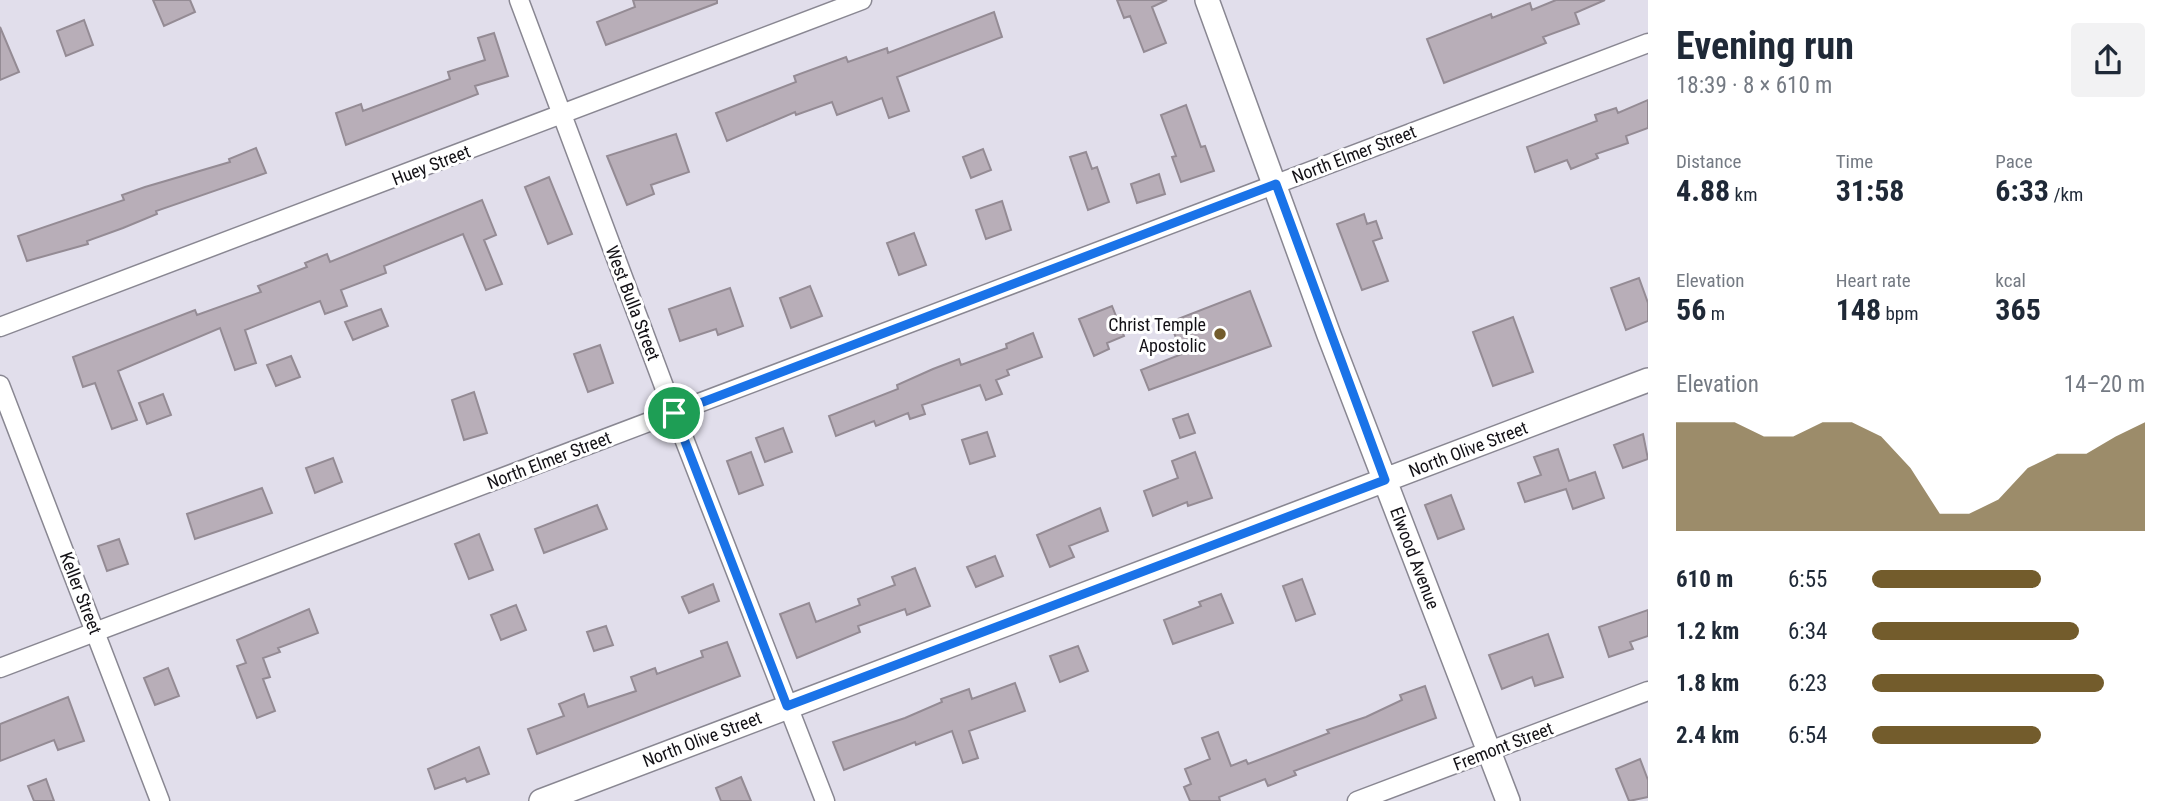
<!DOCTYPE html>
<html lang="en">
<head>
<meta charset="utf-8">
<style>
  :root { --surface:#fff; --page:#f2f2f3; --text:#1f2937; --muted:#747a83; --accent:#735c2c }
  body { margin:0; font-family:"Roboto Condensed",sans-serif; background:var(--page); color:var(--text); height:100vh; display:flex; flex-direction:column; font-size:26px; white-space:nowrap }
  * { box-sizing:border-box; margin:0 }
  p { font-size:23px; color:var(--muted) }
  .icon { flex:none; width:38px; height:38px; fill:none; stroke:currentColor; stroke-width:2; stroke-linecap:round; stroke-linejoin:round }
  .map { position:relative; flex:1; overflow:hidden }
  .sheet { display:flex; flex-direction:column; background:var(--surface); width:525px }
  .sheet>* { flex:none }
  .pin { position:absolute; display:grid; place-items:center; width:60px; height:60px; color:#fff; margin:-30px; border:4px solid #fff; border-radius:50%; box-shadow:0 2px 7px #0007 }
  .round { display:grid; place-items:center; flex:none; width:74px; height:74px; border-radius:7px; background:var(--page) }
  .headline { display:flex; align-items:center; justify-content:space-between; height:119px; padding:0 28px }
  h1 { font-size:38px; font-weight:700; line-height:52px }
  .metrics { display:grid; grid-template-columns:repeat(3,1fr); gap:10px; height:119px; padding:7px 28px }
  .metrics div { display:grid; align-content:center }
  .metrics b { font-size:30px; font-weight:700 }
  .metrics small { font-size:19px; font-weight:400 }
  .metrics p { font-size:19px }
  .chart { height:196px; padding:14px 28px }
  .chart p { display:flex; justify-content:space-between }
  .chart svg { width:100%; height:126px; margin-top:7px; fill:var(--accent); opacity:.7 }
  ul { padding:0 28px; list-style:none; font-size:23px }
  li { display:grid; grid-template-columns:112px 84px 1fr; align-items:center; height:52px }
  li i { height:18px; border-radius:9px; background:var(--accent) }
  main { display:flex; flex:1; min-height:0 }
  .map>svg:first-child { display:block }
  .building { fill:#b8aeb8; stroke:#948b94; stroke-width:2 }
  .lines { fill:none; stroke-linecap:round; stroke-linejoin:round }
  .minor-casing { stroke:#898792; stroke-width:21 }
  .tertiary-casing { stroke:#898792; stroke-width:26 }
  .minor { stroke:#fff; stroke-width:18 }
  .tertiary { stroke:#fff; stroke-width:23 }
  .route-casing { stroke:#fff; stroke-width:14 }
  .route { stroke:#1a73e8; stroke-width:9 }
  .poi-dot { fill:#735c2c; stroke:#fff; stroke-width:2.5 }
  .labels { text-anchor:middle; dominant-baseline:central; stroke-width:6; stroke-linejoin:round; paint-order:stroke }
  .street-label { font-size:18px; fill:#131116; stroke:#fff }
  .poi-label { font-size:18px; fill:#131116; stroke:#fff; text-anchor:end }
</style>
</head>
<body>
<main>
<div class="map">
<svg width="1648" height="801" viewBox="0 0 1648 801">
  <rect width="100%" height="100%" fill="#e1deeb"/>
  <path class="building" d="M153,0H190L195,12L164,26Z
    M633,0H717V3L606,45L597,22L635,7Z
    M1117,0H1167L1152,7L1166,43L1144,52L1130,16L1124,18Z
    M1556,0H1605L1575,13L1579,24L1543,37L1546,43L1444,83L1427,39L1491,14L1492,18L1530,3L1532,10Z
    M994,12L1002,37L897,77L909,111L889,118L882,98L837,115L832,102L796,115L795,112L727,141L716,113L796,82L794,76L846,57L848,62L887,48L888,53Z
    M84,20L93,45L66,56L57,31Z
    M0,27L19,72L0,80Z
    M494,33L508,76L475,86L478,94L346,145L336,113L361,104L363,111L450,79L448,72L485,60L478,38Z
    M1648,100V128L1626,136L1628,143L1596,154L1598,158L1571,169L1567,160L1535,172L1527,147L1597,121L1595,115L1616,108L1618,113Z
    M1186,105L1201,147L1205,146L1214,171L1181,182L1172,157L1176,156L1161,115Z
    M676,134L689,172L651,185L654,194L627,205L607,156Z
    M256,148L266,173L156,211L157,214L123,228L87,241L88,244L27,261L18,236L124,200L122,195L145,187L230,162L229,159Z
    M983,149L991,170L971,178L963,157Z
    M1086,152L1092,169L1097,167L1109,202L1088,210L1070,157Z
    M1159,174L1165,194L1137,203L1131,184Z
    M549,177L572,234L548,244L525,187Z
    M482,200L496,235L484,240L502,284L486,290L463,234L384,266L386,273L341,290L347,306L325,314L320,301L245,330L256,363L235,370L220,328L118,371L137,420L112,429L95,383L83,387L73,357L195,310L197,315L261,292L258,286L307,267L305,263L327,254L330,262Z
    M1002,201L1011,230L986,239L976,210Z
    M1364,214L1367,224L1376,221L1382,238L1373,241L1388,281L1362,290L1337,224Z
    M914,233L926,265L899,275L887,243Z
    M1639,278L1648,303V321L1626,330L1611,288Z
    M810,286L822,316L791,328L780,298Z
    M730,288L743,326L718,335L716,329L680,341L669,309Z
    M1250,291L1271,346L1149,390L1141,370L1182,354L1170,322Z
    M1112,306L1124,336L1107,343L1109,349L1094,356L1079,319Z
    M381,309L388,326L353,340L345,322Z
    M1513,317L1533,372L1493,386L1473,332Z
    M1033,333L1042,357L1007,370L1009,375L996,380L1002,394L986,400L980,385L922,405L925,414L910,419L908,413L876,426L874,421L836,436L829,416L898,389L897,385L933,369L959,359L961,365L1007,348L1006,344Z
    M600,345L613,383L588,392L574,354Z
    M291,356L300,377L276,386L267,365Z
    M474,392L487,433L464,440L452,400Z
    M163,394L171,415L147,424L139,403Z
    M1188,414L1195,433L1180,438L1173,419Z
    M783,428L792,452L765,462L756,438Z
    M987,432L995,456L970,464L962,440Z
    M1643,434L1648,459L1623,468L1614,445Z
    M1558,449L1569,481L1595,472L1604,498L1573,509L1566,489L1525,502L1518,483L1541,475L1534,457Z
    M751,452L763,485L739,494L727,461Z
    M1195,452L1212,498L1188,506L1187,502L1153,516L1144,491L1178,478L1172,461Z
    M333,458L342,482L315,493L306,468Z
    M262,488L272,513L195,539L187,514Z
    M1451,495L1464,529L1438,539L1425,505Z
    M597,505L607,529L544,553L535,529Z
    M1100,508L1108,531L1069,546L1074,557L1050,567L1037,535Z
    M479,534L493,570L469,579L455,544Z
    M119,539L128,564L107,571L98,546Z
    M995,556L1003,576L976,587L967,567Z
    M915,568L930,606L907,615L905,609L858,626L860,632L797,658L780,614L809,603L816,622L860,605L858,599L895,585L892,577Z
    M1302,579L1315,614L1296,621L1283,586Z
    M713,584L719,601L689,613L682,597Z
    M1221,594L1233,623L1173,644L1164,620L1201,606L1199,602Z
    M516,605L526,630L501,640L491,615Z
    M309,609L318,633L278,648L280,652L263,658L270,677L263,679L275,711L257,718L237,666L246,663L237,640Z
    M1648,610V636L1630,642L1633,649L1609,657L1599,627Z
    M606,626L613,645L594,651L587,632Z
    M1548,634L1563,677L1535,686L1532,677L1502,689L1489,655Z
    M727,642L740,676L537,754L528,729L564,716L559,704L584,694L588,707L636,691L631,677L655,668L657,674L703,657L701,651Z
    M1078,646L1088,671L1060,682L1050,656Z
    M168,668L179,696L155,705L144,678Z
    M1015,683L1025,711L969,731L978,758L963,763L952,731L916,745L915,742L844,770L833,742L905,718L942,702L941,699L969,689L972,699Z
    M1425,686L1436,718L1294,771L1296,775L1268,786L1265,779L1219,797L1220,801H1190L1184,787L1191,784L1185,769L1210,759L1202,738L1218,732L1231,766L1246,760L1248,764L1329,733L1327,730L1366,717L1402,700L1400,695Z
    M68,697L84,741L58,750L54,740L0,761V724Z
    M479,747L489,774L467,782L465,778L435,789L428,769Z
    M1640,759L1648,780V797L1629,801L1616,769Z
    M741,777L751,801H721L716,788Z
    M46,779L54,801H34L28,786Z"/>
  <g class="lines">
    <g class="minor-casing">
      <path id="minor" d="M519,0L674,413L825,801
        M0,327L862,0
        M0,385L160,801
        M0,668L1648,43
        M1357,801L1648,691"/>
    </g>
    <g class="tertiary-casing">
      <path id="tertiary" d="M1207,0L1329,335L1508,801
        M541,801L1648,380"/>
    </g>
    <use href="#minor" class="minor"/>
    <use href="#tertiary" class="tertiary"/>
  </g>
  <g class="lines">
    <g class="route-casing">
      <path id="route" d="M1276,184L1385,480L787,706L674,413Z"/>
    </g>
    <use href="#route" class="route"/>
  </g>
  <circle class="poi-dot" cx="1220" cy="334" r="7"/>
  <g class="labels">
    <g class="street-label">
      <text transform="translate(1354 154) rotate(-21)">North Elmer Street</text>
      <text transform="translate(431 165) rotate(-21)">Huey Street</text>
      <text transform="translate(633 303) rotate(69)">West Bulla Street</text>
      <text transform="translate(1468 449) rotate(-21)">North Olive Street</text>
      <text transform="translate(549 460) rotate(-21)">North Elmer Street</text>
      <text transform="translate(1415 558) rotate(69)">Elwood Avenue</text>
      <text transform="translate(81 593) rotate(69)">Keller Street</text>
      <text transform="translate(702 739) rotate(-21)">North Olive Street</text>
      <text transform="translate(1503 746) rotate(-21)">Fremont Street</text>
    </g>
    <g class="poi-label">
      <text x="1206" y="324">Christ Temple<tspan x="1206" dy="21">Apostolic</tspan></text>
    </g>
  </g>
</svg>
<div class="pin" style="left:674px;top:413px;background:#1e9e55"><svg class="icon" aria-label="arrive" viewBox="0 0 24 24"><path d="M6 21V4h12l-3 4 3 4H6"/></svg></div>
</div>
<section class="sheet">
<div class="headline"><div><h1>Evening run</h1><p>18:39 · 8 × 610 m</p></div><a class="round"><svg class="icon" aria-label="share" viewBox="0 0 24 24"><path d="M12 15V3M7 8l5-5 5 5M5 13v7h14v-7"/></svg></a></div>
<div class="metrics">
<div><p>Distance</p><b>4.88<small> km</small></b></div>
<div><p>Time</p><b>31:58</b></div>
<div><p>Pace</p><b>6:33<small> /km</small></b></div>
</div>
<div class="metrics">
<div><p>Elevation</p><b>56<small> m</small></b></div>
<div><p>Heart rate</p><b>148<small> bpm</small></b></div>
<div><p>kcal</p><b>365</b></div>
</div>
<div class="chart"><p><span>Elevation</span>14–20 m</p>
<svg viewBox="0 0 160 44" preserveAspectRatio="none"><path d="M0 44V6L10 6L20 6L30 11L40 11L50 6L60 6L70 11L80 22L90 38L100 38L110 33L120 22L130 17L140 17L150 11L160 6V44z"/></svg>
</div>
<ul>
<li><b>610 m</b>6:55<i style="width:62%"></i></li>
<li><b>1.2 km</b>6:34<i style="width:76%"></i></li>
<li><b>1.8 km</b>6:23<i style="width:85%"></i></li>
<li><b>2.4 km</b>6:54<i style="width:62%"></i></li>
</ul>
</section>
</main>
</body>
</html>
